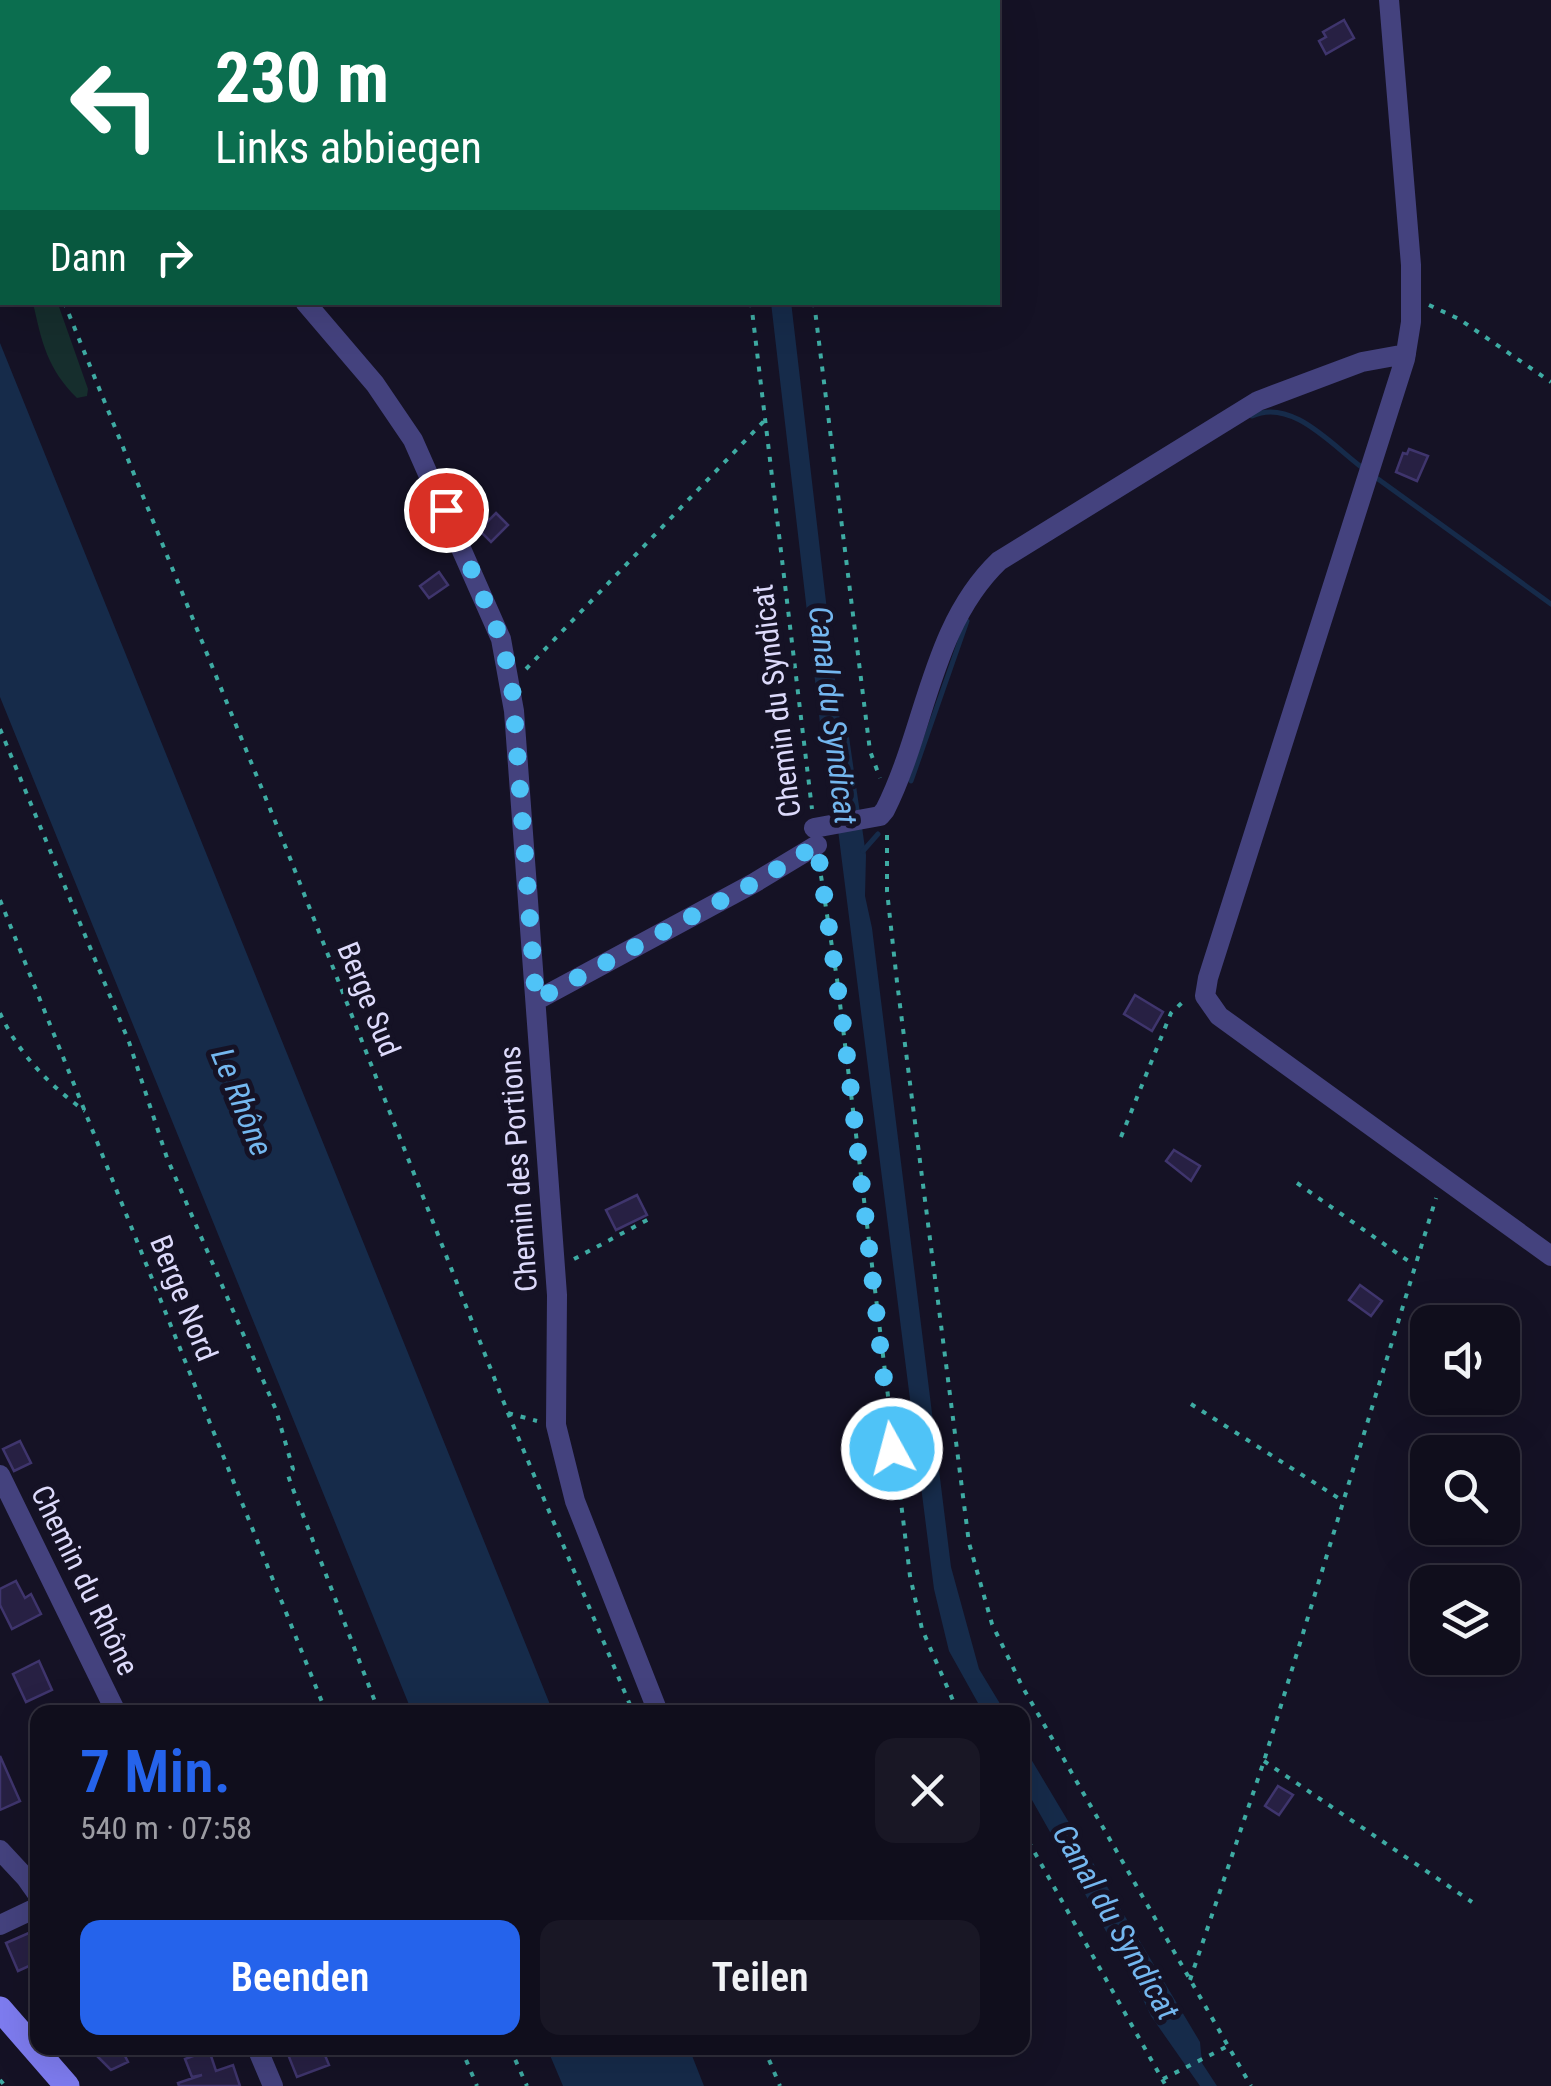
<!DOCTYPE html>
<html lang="de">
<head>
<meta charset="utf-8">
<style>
  body { margin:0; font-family:"Roboto Condensed",sans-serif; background:#191725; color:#f1f3f6; height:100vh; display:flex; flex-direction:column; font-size:38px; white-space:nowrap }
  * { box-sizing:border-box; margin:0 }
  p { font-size:32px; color:#9c9ca3 }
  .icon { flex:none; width:55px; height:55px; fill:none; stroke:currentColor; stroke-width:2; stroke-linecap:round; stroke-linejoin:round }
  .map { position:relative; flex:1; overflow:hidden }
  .sheet { position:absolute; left:30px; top:1705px; width:1000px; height:350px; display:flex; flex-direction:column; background:#100e1c; border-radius:20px; box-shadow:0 10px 40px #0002,0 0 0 2px #302e3b }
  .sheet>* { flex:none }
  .banner { position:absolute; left:0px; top:0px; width:1000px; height:305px; box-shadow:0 10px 40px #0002,0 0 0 2px #302e3b; background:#0b6e4f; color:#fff; overflow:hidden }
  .controls { position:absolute; left:1410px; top:1305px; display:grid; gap:20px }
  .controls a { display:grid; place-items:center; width:110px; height:110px; border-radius:20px; background:#100e1c; box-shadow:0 10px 40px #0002,0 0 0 2px #302e3b; font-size:50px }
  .pin { position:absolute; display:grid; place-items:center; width:85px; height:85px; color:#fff; margin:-42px; border:5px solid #fff; border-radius:50%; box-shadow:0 2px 10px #0007 }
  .me { position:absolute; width:110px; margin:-55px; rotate:353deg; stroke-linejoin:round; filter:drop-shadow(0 0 8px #0008) }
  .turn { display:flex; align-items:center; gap:35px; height:210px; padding:0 50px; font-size:45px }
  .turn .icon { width:130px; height:130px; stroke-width:2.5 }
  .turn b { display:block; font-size:70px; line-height:85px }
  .then { display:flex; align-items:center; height:95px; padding:0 50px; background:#0003; gap:20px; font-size:38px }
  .round { display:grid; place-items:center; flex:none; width:105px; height:105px; border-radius:20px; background:#191725 }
  .summary { display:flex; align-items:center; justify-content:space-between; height:170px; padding:0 50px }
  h1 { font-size:60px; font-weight:600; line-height:75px; color:#2563eb }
  .cta { display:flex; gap:20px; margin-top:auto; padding:20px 50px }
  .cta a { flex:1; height:115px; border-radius:20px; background:#2563eb; color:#fff; font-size:40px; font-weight:600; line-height:115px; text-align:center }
  .cta a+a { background:#191725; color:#f1f3f6 }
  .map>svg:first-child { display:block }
  .green { fill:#162e2d }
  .water { fill:#162b4a }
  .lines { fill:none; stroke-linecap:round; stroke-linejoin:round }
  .stream { stroke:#162b4a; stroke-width:5 }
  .canal { stroke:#162b4a; stroke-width:20 }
  .building { fill:#272043; stroke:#3f356d; stroke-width:2.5 }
  .path { stroke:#3eaba3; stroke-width:4; stroke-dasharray:5 8; stroke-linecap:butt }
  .street { stroke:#44427e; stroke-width:20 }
  .secondary { stroke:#7e7cf0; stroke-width:25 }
  .route { stroke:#4fc3f7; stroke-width:18; stroke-dasharray:0 32.4 }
  .labels { text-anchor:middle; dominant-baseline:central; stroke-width:10; stroke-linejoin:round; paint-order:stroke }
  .street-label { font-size:30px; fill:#dddafb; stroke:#151225 }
  .water-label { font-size:32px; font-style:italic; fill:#74b7ef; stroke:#151225 }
</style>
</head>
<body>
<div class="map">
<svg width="1551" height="2086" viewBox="0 0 1551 2086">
  <rect width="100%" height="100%" fill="#151225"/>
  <path class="green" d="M 33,303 L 58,304 L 88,389 L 87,396 L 77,398 C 47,368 42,343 33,303 Z"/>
  <path class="water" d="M 0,343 L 553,1712 L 412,1712 L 0,697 Z
    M 848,730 L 866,855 L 865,896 L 872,928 L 951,1567 L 979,1669 L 1005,1712 L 983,1712 L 949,1651 L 934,1589 L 826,735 Z
    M 1022,1744 L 1200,2042 L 1202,2063 L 1217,2086 L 1200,2086 L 1151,2016 L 1134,1981 L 1023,1784 Z
    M 547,2048 L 689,2048 L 704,2086 L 563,2086 Z"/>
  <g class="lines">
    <path class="stream" d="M 578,0 L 586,2
      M 1252,416 C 1291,398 1331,444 1360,466
      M 1378,479 L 1551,604
      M 911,781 L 967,621
      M 863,851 L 878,834"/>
    <path class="canal" d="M 746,0 L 746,2
      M 781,302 L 834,757"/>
  </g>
  <path class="building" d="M 1344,20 L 1354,38 L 1326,54 L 1319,41 L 1326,37 L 1323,32 Z
    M 1409,449 L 1428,456 L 1417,481 L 1396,472 L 1403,453 L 1407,454 Z
    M 496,513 L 508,525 L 491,542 L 479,530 Z
    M 439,572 L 448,585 L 429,598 L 420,586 Z
    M 1135,995 L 1163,1012 L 1152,1031 L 1124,1014 Z
    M 1174,1150 L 1200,1166 L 1191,1181 L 1166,1161 Z
    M 637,1195 L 647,1215 L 616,1230 L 606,1210 Z
    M 1360,1285 L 1382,1301 L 1371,1316 L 1349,1300 Z
    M 20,1441 L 31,1463 L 14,1471 L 3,1449 Z
    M 16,1581 L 25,1598 L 31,1594 L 41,1614 L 12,1629 L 0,1605 L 0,1589 Z
    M 39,1661 L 52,1690 L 26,1702 L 13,1674 Z
    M 0,1756 L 20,1801 L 0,1810 Z
    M 1278,1786 L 1293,1795 L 1279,1815 L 1265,1806 Z
    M 38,1929 L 38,1962 L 18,1971 L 6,1943 Z
    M 89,2048 L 121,2048 L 128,2062 L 111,2070 Z
    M 297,2048 L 322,2048 L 329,2065 L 297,2077 L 287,2052 Z
    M 209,2050 L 216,2071 L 233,2065 L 240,2086 L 179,2086 L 178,2083 L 202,2075 L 192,2077 L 185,2059 Z"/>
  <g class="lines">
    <path class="path" d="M 712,0 L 713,2
      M 777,0 L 777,2
      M 0,154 L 2,160
      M 64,302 L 288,853 L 508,1413 L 633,1712
      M 751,302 L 812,809
      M 814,302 L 870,751 L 880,778
      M 1429,305 L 1459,319 L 1551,382
      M 526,669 L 765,420
      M 0,729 L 129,1042 L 167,1158 L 276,1410 L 293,1469 L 288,1475 L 291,1484 L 379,1712
      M 887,835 L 887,891 L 897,982 L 969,1543 L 992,1624 L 1022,1686 L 1251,2086
      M 819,863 L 837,979 L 910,1576 L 922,1629 L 958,1712
      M 0,900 L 326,1712
      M 0,1013 C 17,1052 51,1087 85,1111
      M 1121,1137 L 1171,1013 L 1186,999
      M 1297,1183 L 1414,1265
      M 574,1259 L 649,1219
      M 1191,1404 L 1343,1501
      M 508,1413 L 537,1421
      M 1264,1761 L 1472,1902
      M 1022,1830 L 1166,2086
      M 1190,1980 L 1264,1761 L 1436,1198
      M 461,2048 L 477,2086
      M 510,2048 L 527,2086
      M 764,2048 L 780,2086
      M 1163,2079 L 1228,2046
      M 0,2080 L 5,2086"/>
    <path class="street" d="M 47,0 L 48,2
      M 1389,0 L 1411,265 L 1411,322 L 1405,359 L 1208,978 L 1205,996 L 1219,1016 L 1551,1256
      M 305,302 L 375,384 L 413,440 L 501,639 L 514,711 L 557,1295 L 556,1425 L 575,1501 L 658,1712
      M 814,828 L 880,816 L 885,810 C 926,729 931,626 999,561 L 1258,401 L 1362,362 L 1406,354
      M 537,1000 L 754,883 L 817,845
      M 0,1475 L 116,1712
      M 0,1850 L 26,1878 L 38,1895
      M 0,1925 L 38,1907
      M 257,2048 L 273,2086"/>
    <path class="secondary" d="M 0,2009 L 67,2086"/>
  </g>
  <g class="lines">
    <path class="route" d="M 446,510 L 501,639 L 512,685 L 536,1000 L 754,883 L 817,845 L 845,1039 L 892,1449"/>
  </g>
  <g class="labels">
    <g class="street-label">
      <text transform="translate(776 701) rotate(-97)">Chemin du Syndicat</text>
      <text transform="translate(369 999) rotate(68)">Berge Sud</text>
      <text transform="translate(518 1169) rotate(-94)">Chemin des Portions</text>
      <text transform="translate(184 1298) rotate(68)">Berge Nord</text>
      <text transform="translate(85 1580) rotate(64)">Chemin du Rhône</text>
    </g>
    <g class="water-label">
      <text transform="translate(833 715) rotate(83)">Canal du Syndicat</text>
      <text transform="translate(242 1102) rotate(68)">Le Rhône</text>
      <text transform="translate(1116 1922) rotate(60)">Canal du Syndicat</text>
    </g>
  </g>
</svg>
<div class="controls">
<a><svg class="icon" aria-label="sound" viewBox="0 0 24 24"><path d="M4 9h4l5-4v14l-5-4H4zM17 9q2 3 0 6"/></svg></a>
<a><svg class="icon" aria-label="search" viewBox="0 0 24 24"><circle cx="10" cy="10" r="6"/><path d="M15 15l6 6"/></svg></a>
<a><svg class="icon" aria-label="layers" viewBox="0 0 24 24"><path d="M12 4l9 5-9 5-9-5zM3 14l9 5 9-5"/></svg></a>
</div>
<div class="pin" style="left:446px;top:510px;background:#d93025"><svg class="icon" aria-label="arrive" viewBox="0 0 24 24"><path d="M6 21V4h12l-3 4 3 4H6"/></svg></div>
<svg class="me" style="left:892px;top:1449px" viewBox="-20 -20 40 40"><circle r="17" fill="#4fc3f7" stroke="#fff" stroke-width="3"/><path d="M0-11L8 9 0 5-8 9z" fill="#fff"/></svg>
<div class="banner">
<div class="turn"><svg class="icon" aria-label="left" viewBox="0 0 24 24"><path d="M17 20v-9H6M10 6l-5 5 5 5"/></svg><div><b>230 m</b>Links abbiegen</div></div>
<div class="then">Dann<svg class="icon" aria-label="right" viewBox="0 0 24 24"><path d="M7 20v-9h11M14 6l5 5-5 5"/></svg></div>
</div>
<section class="sheet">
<div class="summary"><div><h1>7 Min.</h1><p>540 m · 07:58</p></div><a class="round"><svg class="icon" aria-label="close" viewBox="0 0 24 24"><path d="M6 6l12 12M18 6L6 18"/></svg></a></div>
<div class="cta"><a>Beenden</a><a>Teilen</a></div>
</section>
</div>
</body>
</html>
